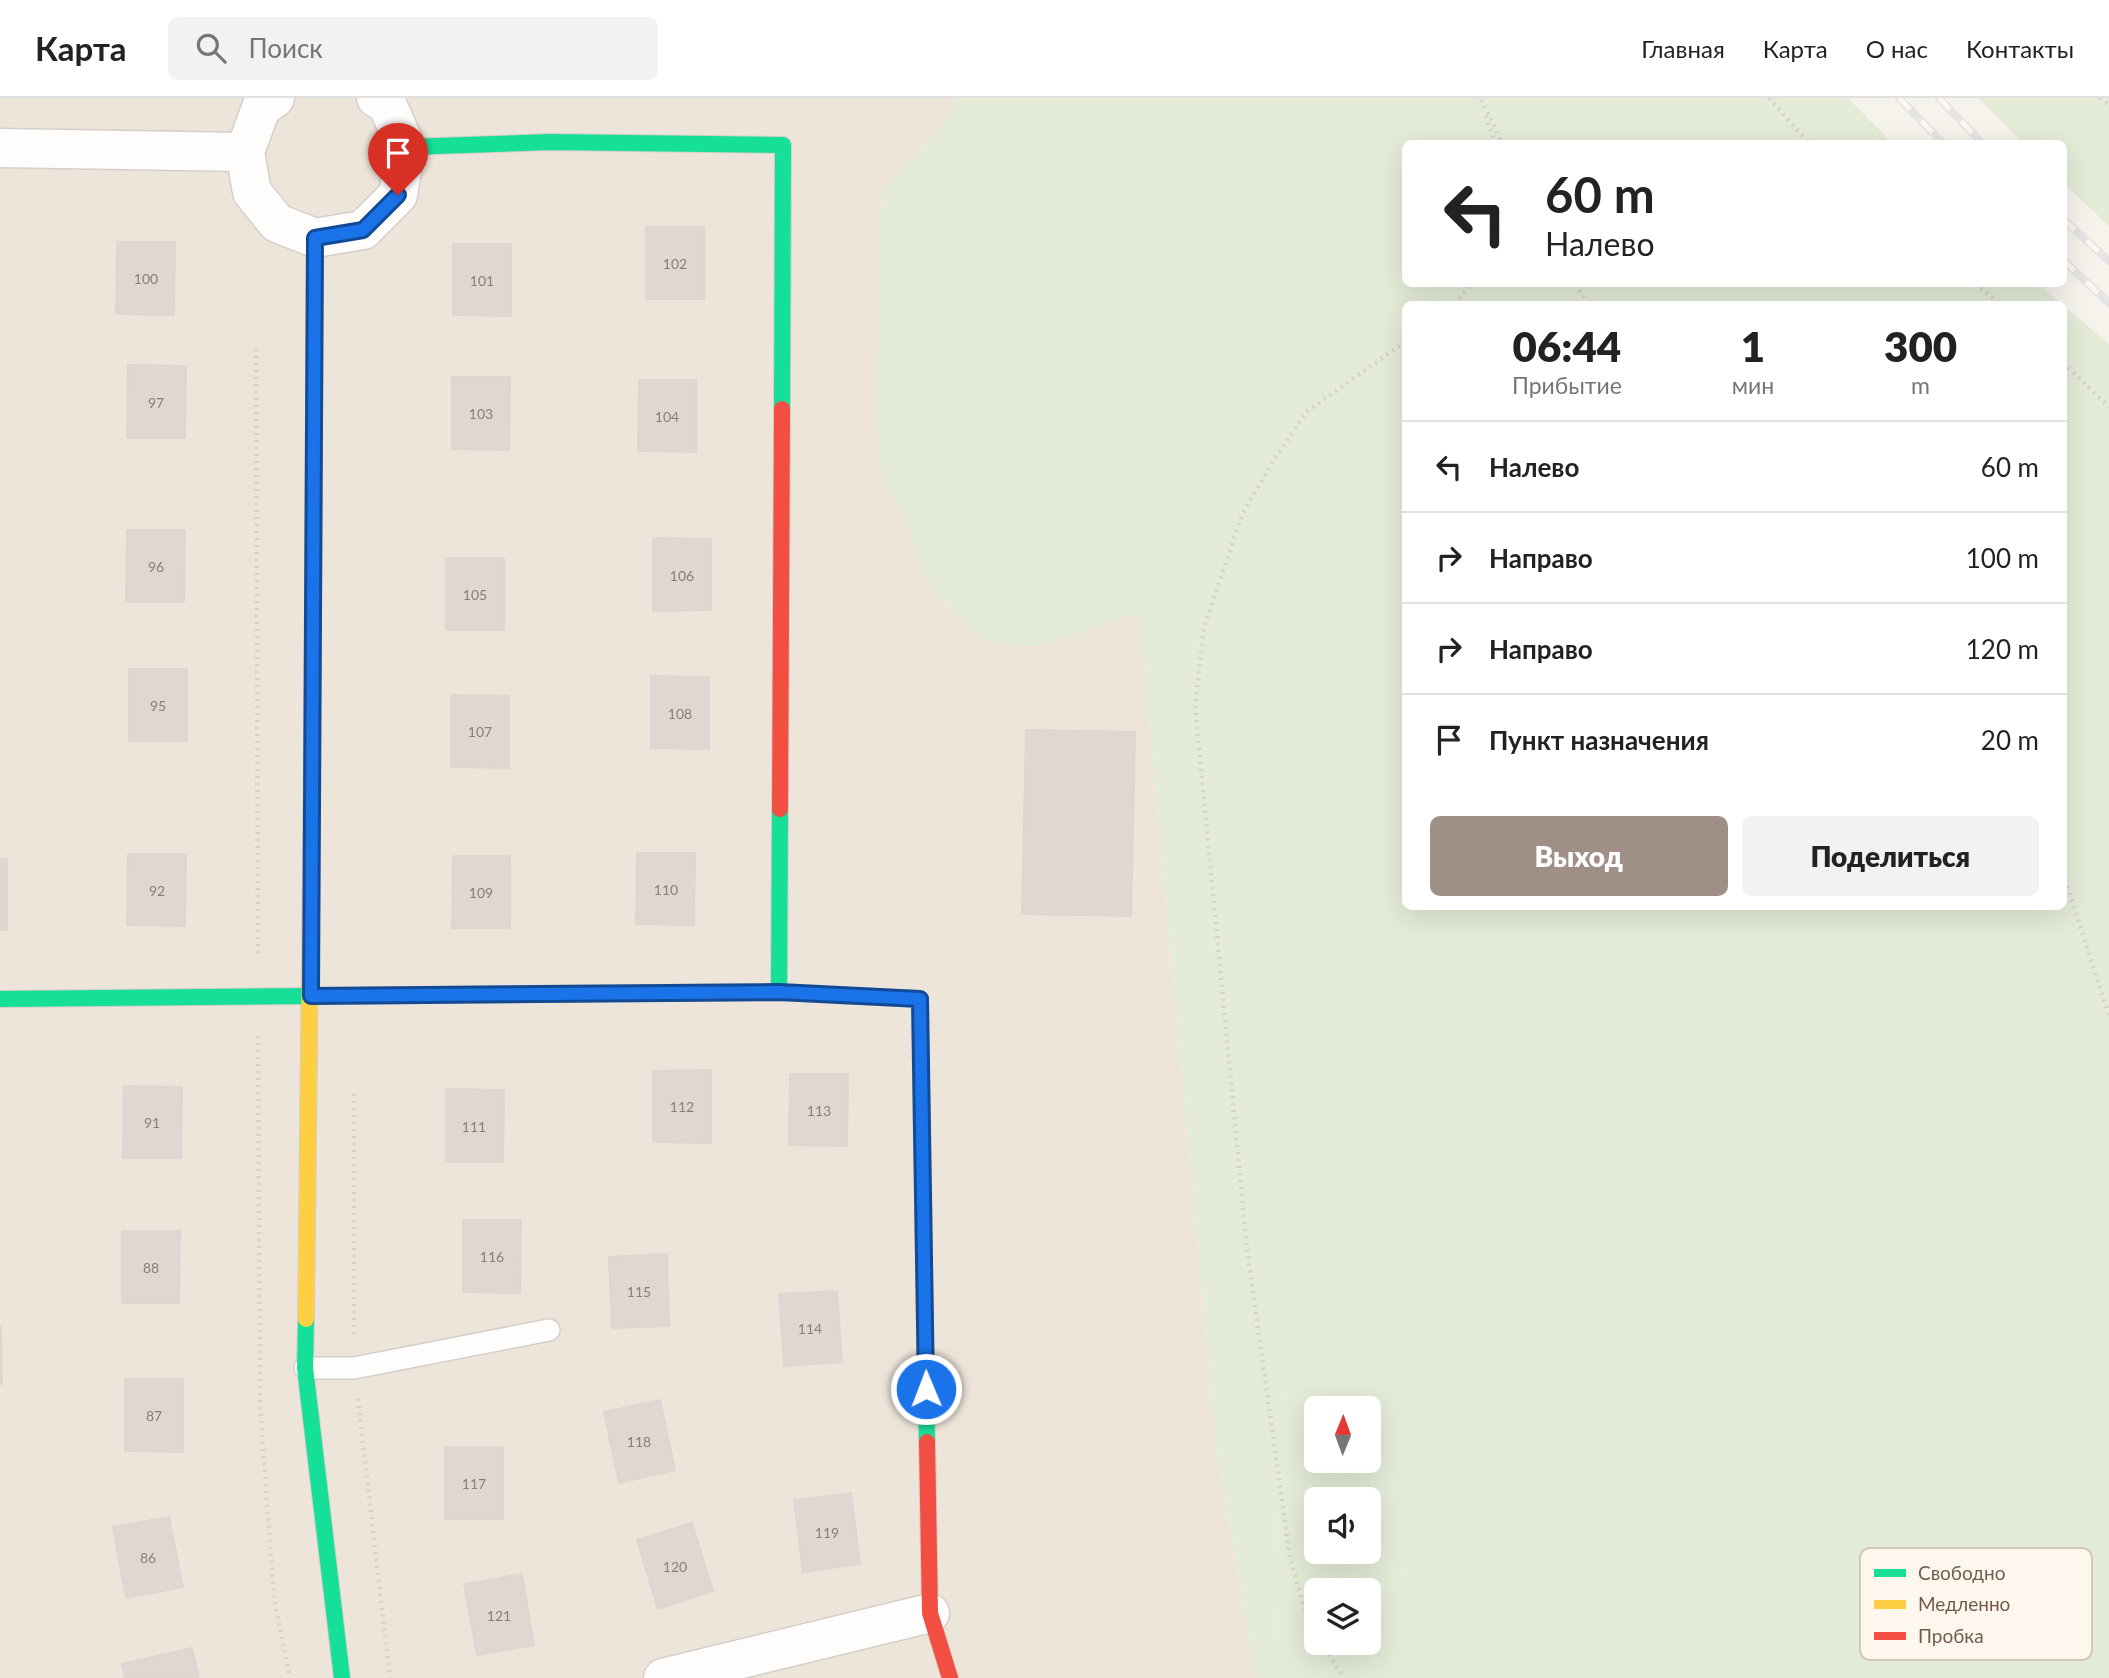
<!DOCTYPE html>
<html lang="ru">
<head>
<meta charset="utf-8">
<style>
  body { margin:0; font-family:Lato,sans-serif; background:#f2f2f2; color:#222; height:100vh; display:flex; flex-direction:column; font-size:26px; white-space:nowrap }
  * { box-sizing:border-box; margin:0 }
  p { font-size:23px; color:#767676 }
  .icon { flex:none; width:38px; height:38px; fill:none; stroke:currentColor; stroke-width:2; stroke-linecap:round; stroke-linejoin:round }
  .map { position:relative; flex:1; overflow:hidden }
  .panel { position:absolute; left:1402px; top:203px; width:665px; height:609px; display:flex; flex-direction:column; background:#fff; border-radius:10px; box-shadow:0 7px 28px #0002 }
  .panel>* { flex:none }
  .banner { position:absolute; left:1402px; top:42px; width:665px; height:147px; border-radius:10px; box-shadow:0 7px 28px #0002; background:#fff; color:#222; overflow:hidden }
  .needle { width:46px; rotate:1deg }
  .tools { position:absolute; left:1304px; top:1298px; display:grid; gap:14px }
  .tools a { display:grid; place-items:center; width:77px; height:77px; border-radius:10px; background:#fff; box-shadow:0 7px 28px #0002; font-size:35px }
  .pin { position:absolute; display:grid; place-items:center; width:60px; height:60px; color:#fff; margin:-72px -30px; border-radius:50% 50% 50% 0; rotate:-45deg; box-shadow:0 0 7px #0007 }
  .pin .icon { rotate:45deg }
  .me { position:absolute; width:77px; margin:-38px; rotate:359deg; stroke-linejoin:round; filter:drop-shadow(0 0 5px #0008) }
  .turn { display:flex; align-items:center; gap:24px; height:147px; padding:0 28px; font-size:32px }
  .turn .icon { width:91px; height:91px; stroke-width:2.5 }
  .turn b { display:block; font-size:49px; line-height:60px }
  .eta { display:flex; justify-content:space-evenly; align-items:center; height:119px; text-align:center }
  .eta b { font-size:42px; font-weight:800; line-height:49px }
  .action { display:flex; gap:14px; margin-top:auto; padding:14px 28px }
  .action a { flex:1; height:80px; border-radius:10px; background:#a08f86; color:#fff; font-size:28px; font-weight:800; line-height:80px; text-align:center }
  .action a+a { background:#f2f2f2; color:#222 }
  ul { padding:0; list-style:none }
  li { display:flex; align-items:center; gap:21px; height:91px; padding:0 28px; border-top:2px solid #e0e0e0 }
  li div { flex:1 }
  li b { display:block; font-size:26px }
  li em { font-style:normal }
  header { display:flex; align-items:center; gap:42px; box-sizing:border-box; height:98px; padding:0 35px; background:#fff; border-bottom:2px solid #e0e0e0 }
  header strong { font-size:33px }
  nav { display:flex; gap:38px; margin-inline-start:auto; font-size:24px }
  .search { width:490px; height:63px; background:#f2f2f2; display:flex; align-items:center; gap:18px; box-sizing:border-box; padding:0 24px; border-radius:10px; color:#767676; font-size:26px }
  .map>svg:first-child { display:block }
  .residential { fill:#eee5da }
  .green { fill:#e4ecd8; fill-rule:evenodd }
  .building { fill:#dfd8d2; stroke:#ded6cf; stroke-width:2 }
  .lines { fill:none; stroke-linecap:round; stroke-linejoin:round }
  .lane-casing { stroke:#d5cfca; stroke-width:24 }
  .street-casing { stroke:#d5cfca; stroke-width:41 }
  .fast-casing { stroke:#d4cec7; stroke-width:18 }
  .slow-casing { stroke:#d4cec7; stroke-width:18 }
  .jam-casing { stroke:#d4cec7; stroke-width:18 }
  .path { stroke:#d7d0cc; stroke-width:4.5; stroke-dasharray:2 5; stroke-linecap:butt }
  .lane { stroke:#fefdfc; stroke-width:21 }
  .street { stroke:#fefdfc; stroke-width:38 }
  .fast { stroke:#16e098; stroke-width:16 }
  .slow { stroke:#ffcf43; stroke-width:16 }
  .jam { stroke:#f24e42; stroke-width:16 }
  .rail-casing { stroke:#e5e3e4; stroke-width:8 }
  .rail { stroke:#fdf7ee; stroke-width:5; stroke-dasharray:16; stroke-linecap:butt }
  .route-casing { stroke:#114b97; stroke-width:18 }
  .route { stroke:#1a73e8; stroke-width:12 }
  .labels { text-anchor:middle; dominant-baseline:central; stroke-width:7; stroke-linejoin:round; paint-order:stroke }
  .number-label { font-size:14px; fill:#907c72 }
  .key { fill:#fdf7ee; stroke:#d3c8be; stroke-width:2 }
  .key-label { font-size:19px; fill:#725a4f }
</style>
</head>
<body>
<header>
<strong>Карта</strong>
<div class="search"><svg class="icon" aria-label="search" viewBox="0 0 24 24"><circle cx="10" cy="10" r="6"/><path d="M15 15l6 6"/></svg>Поиск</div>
<nav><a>Главная</a><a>Карта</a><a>О нас</a><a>Контакты</a></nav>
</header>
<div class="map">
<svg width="2109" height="1580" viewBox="0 0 2109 1580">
  <rect width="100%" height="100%" fill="#f6f2ec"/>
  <path class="residential" d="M 0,0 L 1207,0 L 1139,514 L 1217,1356 L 1256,1580 L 0,1580 Z"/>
  <path class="green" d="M 954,0 L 1848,0 L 1892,45 L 1405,46 L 1405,186 L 2038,186 L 2062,206 L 1405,206 L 1405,808 L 2063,808 L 2063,207 L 2109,246 L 2109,1580 L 1256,1580 L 1217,1356 L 1139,515 L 1041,548 L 990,545 L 949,511 L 920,469 L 906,420 L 882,378 L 877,330 L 878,139 L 883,93 L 949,19 ZM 1316,1311 L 1368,1311 L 1368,1363 L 1316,1363 ZM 1316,1402 L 1368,1402 L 1368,1454 L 1316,1454 ZM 1316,1493 L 1368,1493 L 1368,1545 L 1316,1545 Z
    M 1978,0 L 2109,0 L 2109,128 L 2063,85 L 2063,46 L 2023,45 Z"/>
  <path class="building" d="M 646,129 L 704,129 L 704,201 L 646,201 Z
    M 117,144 L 175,144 L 174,217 L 116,216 Z
    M 453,146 L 511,146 L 511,218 L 453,217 Z
    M 128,267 L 186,268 L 185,340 L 127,340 Z
    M 452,279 L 510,279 L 509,352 L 452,351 Z
    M 639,282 L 696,282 L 696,354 L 638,353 Z
    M 127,432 L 185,432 L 184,504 L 126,504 Z
    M 653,440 L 711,441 L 711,512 L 653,513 Z
    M 446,460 L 504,460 L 504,532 L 446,532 Z
    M 129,571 L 187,571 L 187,643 L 129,643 Z
    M 651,578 L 709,579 L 709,651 L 651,650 Z
    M 451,597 L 509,598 L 509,670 L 451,669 Z
    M 1026,632 L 1135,634 L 1131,818 L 1022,816 Z
    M 637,755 L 695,755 L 694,827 L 636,826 Z
    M 128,756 L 186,756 L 185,828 L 127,827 Z
    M 453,758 L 510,758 L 510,830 L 452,830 Z
    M 0,761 L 7,761 L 7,832 L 0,832 Z
    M 711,972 L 711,1045 L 653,1044 L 653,973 Z
    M 790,976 L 848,976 L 847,1048 L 789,1047 Z
    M 124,988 L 182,989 L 181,1060 L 123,1060 Z
    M 446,991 L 504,992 L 503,1064 L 446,1064 Z
    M 463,1122 L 521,1122 L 520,1195 L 463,1194 Z
    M 122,1133 L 180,1133 L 179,1205 L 122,1205 Z
    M 667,1156 L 669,1228 L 612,1230 L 609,1159 Z
    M 837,1193 L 842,1264 L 784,1268 L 779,1196 Z
    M 0,1229 L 1,1229 L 2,1286 L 0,1286 Z
    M 125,1281 L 183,1281 L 183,1354 L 125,1353 Z
    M 660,1302 L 675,1372 L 619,1385 L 604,1314 Z
    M 445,1349 L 503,1349 L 503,1421 L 445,1421 Z
    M 851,1395 L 860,1466 L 803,1474 L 794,1402 Z
    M 169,1419 L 183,1489 L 126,1500 L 113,1429 Z
    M 692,1425 L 713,1493 L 658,1511 L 637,1442 Z
    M 522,1476 L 534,1547 L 477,1557 L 464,1486 Z
    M 192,1550 L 199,1580 L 125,1580 L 122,1566 Z"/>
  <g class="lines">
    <g class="lane-casing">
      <path id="lane" d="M 305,1270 L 354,1270 L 549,1232"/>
    </g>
    <g class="street-casing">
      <path id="street" d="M 275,0 L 261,10 L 245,54 L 252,94 L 277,125 L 315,140 L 363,132 L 398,97 L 406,49 L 387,6 L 376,0
        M 0,50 L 245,54
        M 663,1580 L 930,1515"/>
    </g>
    <g class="fast-casing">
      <path id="fast" d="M 406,49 L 551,44 L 783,47 L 782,311
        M 312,673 L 315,140
        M 779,894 L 780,711
        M 0,901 L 526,896
        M 921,990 L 927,1344
        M 306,1221 L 305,1270 L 342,1580"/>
    </g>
    <g class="slow-casing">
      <path id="slow" d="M 526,896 L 779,894 L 920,901 L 921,990
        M 306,1221 L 312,673"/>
    </g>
    <g class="jam-casing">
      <path id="jam" d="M 780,711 L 782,311
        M 927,1344 L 930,1515 L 950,1580"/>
    </g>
    <path class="path" d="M 1769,0 L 1810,46
      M 2100,0 L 2109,7
      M 1481,2 L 1503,46
      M 1486,18 L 1495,46
      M 1576,186 L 1587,206
      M 1975,186 L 2001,206
      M 1455,206 L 1471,186
      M 256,251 L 258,860
      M 2063,265 L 2109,309
      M 2063,775 L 2109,918
      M 258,938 L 260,1306 L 274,1500 L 290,1580
      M 354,996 L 354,1240
      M 358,1301 L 390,1580
      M 1316,1538 L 1310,1529 L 1290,1460 L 1247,1151 L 1195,608 L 1204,529 L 1242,417 L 1272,365 L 1306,314 L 1405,244
      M 1321,1545 L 1344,1580"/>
    <use href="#lane" class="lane"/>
    <use href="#street" class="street"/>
    <use href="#fast" class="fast"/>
    <use href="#slow" class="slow"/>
    <use href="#jam" class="jam"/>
    <g class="rail-casing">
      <path id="rail" d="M 1899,0 L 1944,46
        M 1939,0 L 1983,46
        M 2063,121 L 2109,163
        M 2063,162 L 2109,205"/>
    </g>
    <use href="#rail" class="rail"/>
  </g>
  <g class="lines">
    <g class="route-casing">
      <path id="route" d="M 398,97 L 363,132 L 315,140 L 311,898 L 779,894 L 920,901 L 926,1291"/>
    </g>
    <use href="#route" class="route"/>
  </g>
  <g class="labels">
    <g class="number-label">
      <text x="675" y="165">102</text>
      <text x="146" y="180">100</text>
      <text x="482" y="182">101</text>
      <text x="156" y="304">97</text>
      <text x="481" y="315">103</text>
      <text x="667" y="318">104</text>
      <text x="156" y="468">96</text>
      <text x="682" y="477">106</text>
      <text x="475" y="496">105</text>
      <text x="158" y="607">95</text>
      <text x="680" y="615">108</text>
      <text x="480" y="633">107</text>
      <text x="666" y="791">110</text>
      <text x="157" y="792">92</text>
      <text x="481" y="794">109</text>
      <text x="682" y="1008">112</text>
      <text x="819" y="1012">113</text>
      <text x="152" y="1024">91</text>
      <text x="474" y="1028">111</text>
      <text x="492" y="1158">116</text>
      <text x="151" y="1169">88</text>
      <text x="639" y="1193">115</text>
      <text x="810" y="1230">114</text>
      <text x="154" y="1317">87</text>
      <text x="639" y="1343">118</text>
      <text x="474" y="1385">117</text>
      <text x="827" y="1434">119</text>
      <text x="148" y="1459">86</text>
      <text x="675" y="1468">120</text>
      <text x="499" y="1517">121</text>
    </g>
  </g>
  <rect x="1860" y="1450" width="232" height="112" rx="10" class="key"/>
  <rect x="1874" y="1471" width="32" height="8" fill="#16e098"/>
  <rect x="1874" y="1502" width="32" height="9" fill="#ffcf43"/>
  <rect x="1874" y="1534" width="32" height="8" fill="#f24e42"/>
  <g class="key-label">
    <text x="1918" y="1482">Свободно</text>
    <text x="1918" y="1513">Медленно</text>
    <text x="1918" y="1545">Пробка</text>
  </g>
</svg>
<div class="tools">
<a><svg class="needle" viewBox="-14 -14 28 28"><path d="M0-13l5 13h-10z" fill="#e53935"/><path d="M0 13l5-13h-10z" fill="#767676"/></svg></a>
<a><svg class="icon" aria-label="sound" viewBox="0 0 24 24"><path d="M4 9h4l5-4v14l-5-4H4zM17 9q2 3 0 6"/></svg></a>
<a><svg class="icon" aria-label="layers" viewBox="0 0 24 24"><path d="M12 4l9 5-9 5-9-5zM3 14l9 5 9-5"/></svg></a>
</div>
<div class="pin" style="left:398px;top:97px;background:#d93025"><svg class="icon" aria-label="arrive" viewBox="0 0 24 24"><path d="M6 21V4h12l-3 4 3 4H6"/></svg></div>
<svg class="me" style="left:926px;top:1291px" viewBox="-20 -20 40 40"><circle r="17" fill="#1a73e8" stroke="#fff" stroke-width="3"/><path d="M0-11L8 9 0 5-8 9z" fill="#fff"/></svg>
<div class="banner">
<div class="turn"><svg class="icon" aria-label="left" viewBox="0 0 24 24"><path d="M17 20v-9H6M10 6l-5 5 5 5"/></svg><div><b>60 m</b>Налево</div></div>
</div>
<section class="panel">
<div class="eta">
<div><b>06:44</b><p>Прибытие</p></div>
<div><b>1</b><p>мин</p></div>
<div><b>300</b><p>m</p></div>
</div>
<ul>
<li><svg class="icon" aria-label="left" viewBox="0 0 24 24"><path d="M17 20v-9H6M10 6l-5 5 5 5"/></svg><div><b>Налево</b></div><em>60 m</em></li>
<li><svg class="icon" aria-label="right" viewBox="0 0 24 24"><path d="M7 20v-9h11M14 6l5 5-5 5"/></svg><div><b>Направо</b></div><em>100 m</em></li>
<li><svg class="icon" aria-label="right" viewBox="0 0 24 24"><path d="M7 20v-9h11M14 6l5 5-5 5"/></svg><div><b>Направо</b></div><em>120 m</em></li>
<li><svg class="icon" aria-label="arrive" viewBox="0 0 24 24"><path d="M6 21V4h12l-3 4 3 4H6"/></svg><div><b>Пункт назначения</b></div><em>20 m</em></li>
</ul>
<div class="action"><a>Выход</a><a>Поделиться</a></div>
</section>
</div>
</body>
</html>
